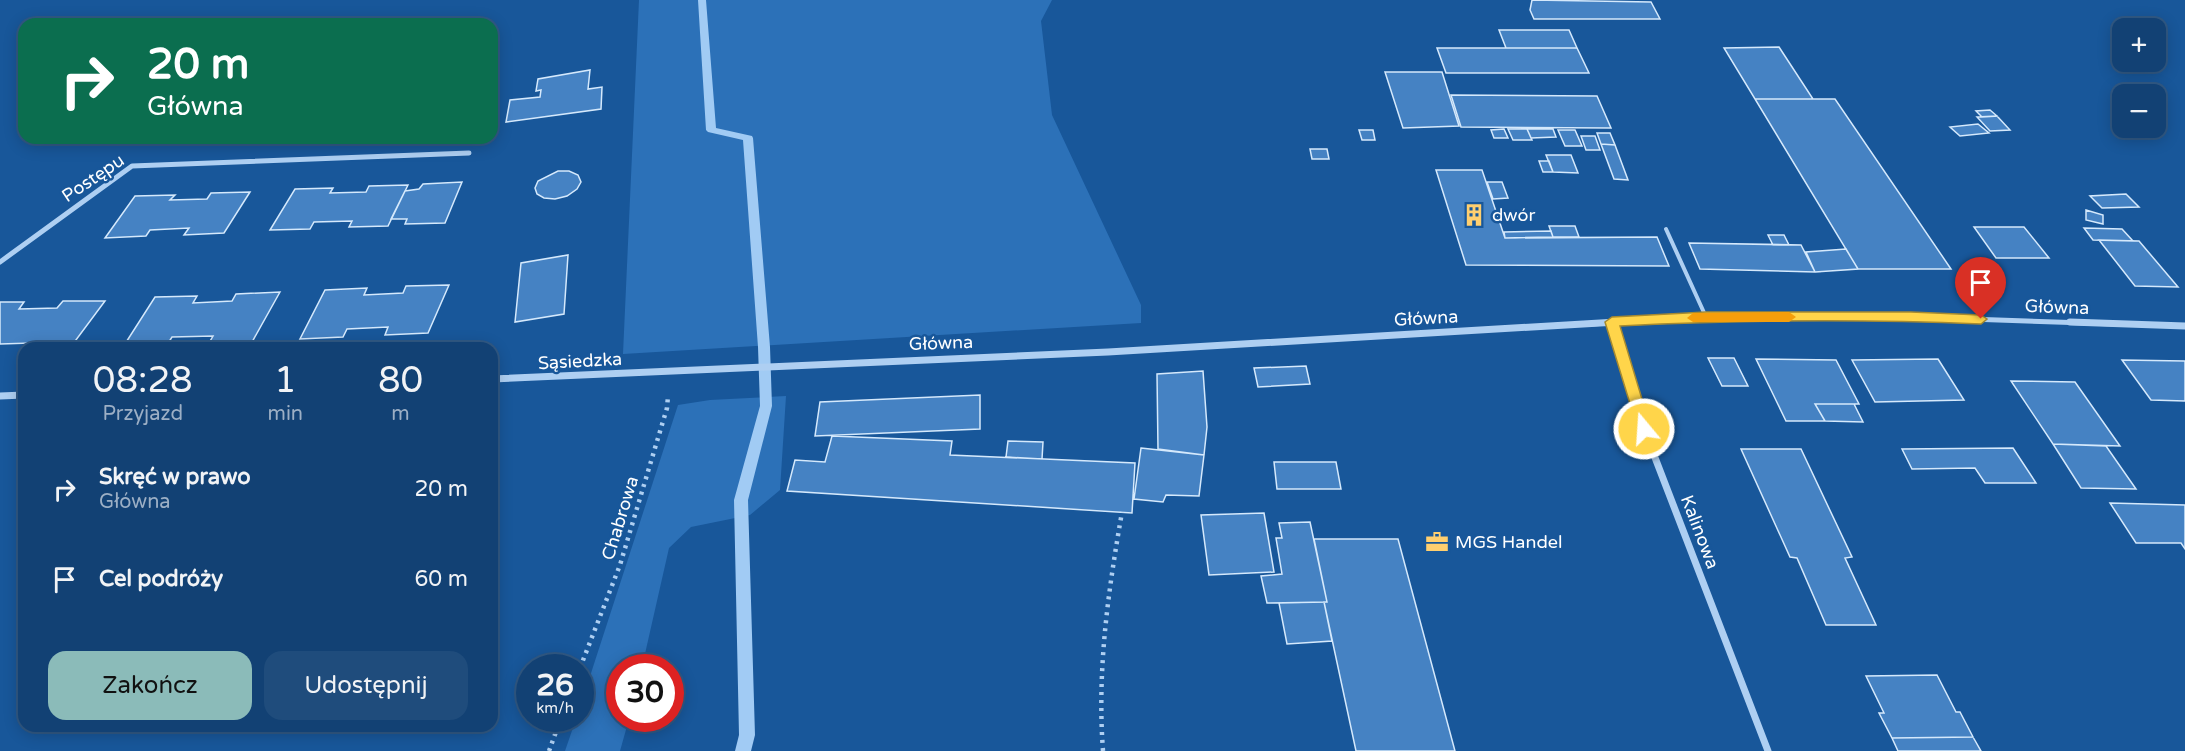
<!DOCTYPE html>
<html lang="pl">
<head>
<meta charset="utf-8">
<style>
  body { margin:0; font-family:"Varela Round",sans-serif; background:#1f4c7c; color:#f1f3f6; height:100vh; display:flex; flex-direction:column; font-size:22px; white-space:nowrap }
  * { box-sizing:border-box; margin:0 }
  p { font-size:20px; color:#9cafc5 }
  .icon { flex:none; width:33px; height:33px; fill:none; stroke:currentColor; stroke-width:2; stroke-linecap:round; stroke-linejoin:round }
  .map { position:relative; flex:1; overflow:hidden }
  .side { position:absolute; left:18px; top:342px; width:480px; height:390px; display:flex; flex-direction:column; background:#124174; border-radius:18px; box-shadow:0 3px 15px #0003,0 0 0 2px #315a86 }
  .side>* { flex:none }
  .hud { position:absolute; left:18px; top:18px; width:480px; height:126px; border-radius:18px; box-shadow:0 3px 15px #0003,0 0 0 2px #315a86; background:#0b6e4f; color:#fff; overflow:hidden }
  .tools { position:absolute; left:2112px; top:18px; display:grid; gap:12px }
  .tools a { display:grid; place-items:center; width:54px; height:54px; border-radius:12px; background:#124174; box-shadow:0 3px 15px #0003,0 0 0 2px #315a86; font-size:30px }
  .speed { position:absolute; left:516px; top:654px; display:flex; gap:12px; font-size:30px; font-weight:700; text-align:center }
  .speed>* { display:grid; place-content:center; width:78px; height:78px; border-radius:50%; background:#124174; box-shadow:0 3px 15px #0003,0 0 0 2px #315a86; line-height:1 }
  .speed small { font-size:15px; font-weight:400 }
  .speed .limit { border:9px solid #d22; background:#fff; color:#111 }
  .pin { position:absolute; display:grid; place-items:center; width:51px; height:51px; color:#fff; margin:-62px -26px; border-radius:50% 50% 50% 0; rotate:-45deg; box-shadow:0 0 6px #0007 }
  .pin .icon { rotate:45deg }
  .me { position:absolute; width:66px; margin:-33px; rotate:342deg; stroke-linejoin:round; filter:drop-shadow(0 0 4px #0008) }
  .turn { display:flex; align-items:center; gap:21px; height:126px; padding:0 30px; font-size:27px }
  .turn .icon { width:78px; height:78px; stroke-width:2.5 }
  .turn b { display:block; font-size:42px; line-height:51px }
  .eta { display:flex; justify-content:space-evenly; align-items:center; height:102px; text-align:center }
  .eta b { font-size:36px; font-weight:600; line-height:42px }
  .button { display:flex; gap:12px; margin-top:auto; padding:12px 30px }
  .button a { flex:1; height:69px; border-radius:18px; background:#8bbbb9; color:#111; font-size:24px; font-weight:600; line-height:69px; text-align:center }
  .button a+a { background:#1f4c7c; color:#f1f3f6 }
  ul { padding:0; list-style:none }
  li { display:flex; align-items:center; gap:18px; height:90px; padding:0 30px }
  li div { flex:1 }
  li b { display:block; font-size:22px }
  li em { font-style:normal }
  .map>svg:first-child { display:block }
  .green { fill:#2c71b8 }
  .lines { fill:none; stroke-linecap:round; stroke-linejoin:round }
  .stream { fill:#a1cbf4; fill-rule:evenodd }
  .building { fill:#4582c3; stroke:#d5e9fc; stroke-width:1.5 }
  .path { stroke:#aecff2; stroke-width:4.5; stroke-dasharray:3 5; stroke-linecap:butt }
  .lane { stroke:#aecff2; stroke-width:4 }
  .street-far1 { stroke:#aecff2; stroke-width:5 }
  .street { stroke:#aecff2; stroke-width:7 }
  .route { fill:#ffd54a; stroke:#a68a30; stroke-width:1.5 }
  .slow { fill:#f59e0b }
  .labels { text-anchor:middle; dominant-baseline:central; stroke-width:5; stroke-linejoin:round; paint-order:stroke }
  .street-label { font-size:18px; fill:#fff; stroke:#18579a }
  .poi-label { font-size:18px; fill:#fff; stroke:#18579a; text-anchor:start }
</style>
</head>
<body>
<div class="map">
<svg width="2185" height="751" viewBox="0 0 2185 751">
  <rect width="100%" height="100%" fill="#18579a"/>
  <path class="green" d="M 639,0 L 1052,0 L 1041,21 L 1052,115 L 1141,305 L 1141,323 L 623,354 Z
    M 786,396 L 780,490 L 750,515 L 691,527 L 669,548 L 642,667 L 620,668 L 620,718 L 629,719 L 620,751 L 565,751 L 576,719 L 580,718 L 581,704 L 678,405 L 710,400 Z"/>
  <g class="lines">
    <path class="stream" d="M 698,0 L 706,0 L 716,128 L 752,136 L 753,138 L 770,347 L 772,406 L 748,500 L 755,735 L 751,751 L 735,751 L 739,735 L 734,500 L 760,406 L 758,347 L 743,140 L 708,132 L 706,130 Z"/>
  </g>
  <path class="building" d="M 1532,0 L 1651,2 L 1660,19 L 1534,19 L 1530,10 Z
    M 1499,30 L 1569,30 L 1577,48 L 1506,48 Z
    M 1779,47 L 1813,99 L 1755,99 L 1724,48 Z
    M 1437,48 L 1577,48 L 1589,73 L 1446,73 Z
    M 590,70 L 588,89 L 602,87 L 601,109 L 506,122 L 510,100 L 540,97 L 541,90 L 536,91 L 538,79 Z
    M 1385,72 L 1442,72 L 1459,126 L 1403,128 Z
    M 1451,95 L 1597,96 L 1611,128 L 1461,127 Z
    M 1755,99 L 1835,99 L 1951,269 L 1858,269 Z
    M 1990,110 L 1997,116 L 1982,117 L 1976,111 Z
    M 1997,116 L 2010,130 L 1990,131 L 1977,117 Z
    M 1978,124 L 1989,133 L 1960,136 L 1950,127 Z
    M 1504,129 L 1508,138 L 1494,138 L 1491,130 Z
    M 1508,129 L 1527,129 L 1532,140 L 1513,140 Z
    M 1527,129 L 1553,129 L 1556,137 L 1531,138 Z
    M 1359,130 L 1373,130 L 1375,140 L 1362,140 Z
    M 1558,130 L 1575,130 L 1582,146 L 1565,146 Z
    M 1597,133 L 1610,133 L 1615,145 L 1601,144 Z
    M 1581,136 L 1595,136 L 1600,150 L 1586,150 Z
    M 1601,144 L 1615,145 L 1628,180 L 1614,179 Z
    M 1310,149 L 1327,149 L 1329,159 L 1312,159 Z
    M 1546,155 L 1571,155 L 1578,173 L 1553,172 Z
    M 1539,161 L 1549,161 L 1553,172 L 1543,172 Z
    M 1436,170 L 1482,170 L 1505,238 L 1657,237 L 1669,266 L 1466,265 Z
    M 558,171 L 569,171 L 578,175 L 581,182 L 577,189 L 567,196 L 555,199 L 544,198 L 537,194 L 535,188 L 538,181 Z
    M 462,182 L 445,223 L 405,224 L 407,219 L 391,219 L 405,191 L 419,189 L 423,184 Z
    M 1487,182 L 1502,182 L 1508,198 L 1493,199 Z
    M 408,185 L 388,226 L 349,227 L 352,221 L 314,222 L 310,229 L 270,230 L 295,189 L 333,188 L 330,193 L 366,192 L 369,186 Z
    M 250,192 L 224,233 L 184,235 L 189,228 L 150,230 L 146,236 L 105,238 L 135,196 L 175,195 L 170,200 L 207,199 L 211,193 Z
    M 2126,194 L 2139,207 L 2102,208 L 2090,196 Z
    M 2086,210 L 2103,215 L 2103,224 L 2086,220 Z
    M 1549,226 L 1575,226 L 1579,237 L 1553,237 Z
    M 1974,227 L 2024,227 L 2049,258 L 1996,258 Z
    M 2084,228 L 2122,229 L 2133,241 L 2093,240 Z
    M 1551,231 L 1553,237 L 1505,238 L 1504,232 Z
    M 1768,235 L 1784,235 L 1789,245 L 1773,245 Z
    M 2099,240 L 2139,241 L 2178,287 L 2135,286 Z
    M 1689,243 L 1801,245 L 1815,272 L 1700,269 Z
    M 1846,249 L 1858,269 L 1815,272 L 1806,252 Z
    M 568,255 L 564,314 L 515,322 L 521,263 Z
    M 449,285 L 428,333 L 385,335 L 388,327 L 347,329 L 343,337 L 300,339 L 325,290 L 367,288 L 364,295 L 403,293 L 406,286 Z
    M 280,292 L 252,342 L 209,343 L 213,336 L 172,337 L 167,345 L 123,347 L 155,297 L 197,296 L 193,303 L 232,301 L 236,294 Z
    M 63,301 L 105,301 L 70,348 L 28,348 L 31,343 L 0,344 L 0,302 L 24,302 L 19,309 L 57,308 Z
    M 1708,358 L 1734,358 L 1748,386 L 1722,386 Z
    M 1756,359 L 1836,360 L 1859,404 L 1815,404 L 1825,421 L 1786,421 Z
    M 1938,359 L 1964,400 L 1875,402 L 1852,360 Z
    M 2122,360 L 2185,361 L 2185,401 L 2151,400 Z
    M 1306,366 L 1310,384 L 1258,387 L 1254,368 Z
    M 1203,371 L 1207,427 L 1204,455 L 1158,449 L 1157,374 Z
    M 2011,381 L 2075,382 L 2120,446 L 2053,444 Z
    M 980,395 L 980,429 L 815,436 L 820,402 Z
    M 1815,404 L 1854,404 L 1863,422 L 1825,421 Z
    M 832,436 L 952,441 L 950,455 L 1135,463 L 1132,513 L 787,491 L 795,460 L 825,462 Z
    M 1008,441 L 1043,442 L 1042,459 L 1006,457 Z
    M 2053,444 L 2106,446 L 2136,489 L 2081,488 Z
    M 1141,448 L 1204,455 L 1199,496 L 1166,495 L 1163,502 L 1134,499 Z
    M 2013,448 L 2036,483 L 1985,483 L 1975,468 L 1912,469 L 1902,449 Z
    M 1741,449 L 1801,449 L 1852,557 L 1845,558 L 1876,625 L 1826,625 L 1797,558 L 1790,557 Z
    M 1274,462 L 1336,462 L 1341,489 L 1277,489 Z
    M 2110,503 L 2185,505 L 2185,549 L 2181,543 L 2136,543 Z
    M 1264,513 L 1274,572 L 1209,575 L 1201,515 Z
    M 1310,522 L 1327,602 L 1267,603 L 1261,576 L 1282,574 L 1276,538 L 1282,538 L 1279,523 Z
    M 1314,539 L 1398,539 L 1455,751 L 1356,751 L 1324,602 L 1327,602 Z
    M 1324,602 L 1332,641 L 1287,644 L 1279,603 Z
    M 1937,675 L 1956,712 L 1960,712 L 1973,737 L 1892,738 L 1879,713 L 1884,713 L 1866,676 Z
    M 1973,737 L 1981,751 L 1898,751 L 1892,738 Z"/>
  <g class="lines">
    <path class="path" d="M 580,668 L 620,565 L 667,408 L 668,396
      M 549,751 L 561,718
      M 1103,751 C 1097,670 1108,592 1122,512"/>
    <path class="lane" d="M 1666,229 L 1706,317"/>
    <path class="street-far1" d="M 0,262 L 132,166 L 469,153
      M 1591,324 L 1706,317 L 1911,317 L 2116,324"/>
    <path class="street" d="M 1612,322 L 1644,429 L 1768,751
      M 2070,322 L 2185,326
      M 492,379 L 1108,352 L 1617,322
      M 0,396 L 24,395"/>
  </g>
  <path class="route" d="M 1706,312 L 1911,312 L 1981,315 L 1987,319 L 1981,324 C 1860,319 1740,320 1620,326 L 1651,429 L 1649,433 L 1639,433 L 1605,322 L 1612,317 Z"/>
  <path class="slow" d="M 1789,312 L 1796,317 L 1789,322 L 1693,322 L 1687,318 L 1693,313 Z"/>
  <defs>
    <g id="building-bare" transform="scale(1.8)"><path d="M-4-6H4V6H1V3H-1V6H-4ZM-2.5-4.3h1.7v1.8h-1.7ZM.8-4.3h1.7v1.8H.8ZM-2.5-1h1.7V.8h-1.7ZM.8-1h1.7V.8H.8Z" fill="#ffcf6f" stroke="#18579a" stroke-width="2.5" paint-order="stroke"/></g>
    <g id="office-bare" transform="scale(1.8)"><path d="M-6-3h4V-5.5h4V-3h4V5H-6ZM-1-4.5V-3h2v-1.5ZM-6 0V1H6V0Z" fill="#ffcf6f" stroke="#18579a" stroke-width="2.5" paint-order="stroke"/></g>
  </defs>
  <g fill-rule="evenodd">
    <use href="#building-bare" x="1474" y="215"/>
    <use href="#office-bare" x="1437" y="542"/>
  </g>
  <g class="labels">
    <g class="street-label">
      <text transform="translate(93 178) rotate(-34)">Postępu</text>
      <text transform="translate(2057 307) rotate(2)">Główna</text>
      <text transform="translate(1426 318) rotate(-3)">Główna</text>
      <text transform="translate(941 343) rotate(-2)">Główna</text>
      <text transform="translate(580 361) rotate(-3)">Sąsiedzka</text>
      <text transform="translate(620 518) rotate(-73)">Chabrowa</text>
      <text transform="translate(1700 532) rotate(69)">Kalinowa</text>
    </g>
    <g class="poi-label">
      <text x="1492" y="215">dwór</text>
      <text x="1455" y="542">MGS Handel</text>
    </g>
  </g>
</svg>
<div class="tools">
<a>+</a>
<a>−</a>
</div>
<div class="speed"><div>26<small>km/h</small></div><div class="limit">30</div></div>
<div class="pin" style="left:1981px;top:319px;background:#d93025"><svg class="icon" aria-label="arrive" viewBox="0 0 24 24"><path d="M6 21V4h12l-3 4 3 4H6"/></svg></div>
<svg class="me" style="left:1644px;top:429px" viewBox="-20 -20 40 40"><circle r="17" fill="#ffd54a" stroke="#fff" stroke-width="3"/><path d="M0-11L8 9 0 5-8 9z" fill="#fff"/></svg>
<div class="hud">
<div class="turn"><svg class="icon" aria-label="right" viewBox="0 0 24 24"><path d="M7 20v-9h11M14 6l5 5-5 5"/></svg><div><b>20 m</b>Główna</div></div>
</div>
<section class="side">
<div class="eta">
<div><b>08:28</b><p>Przyjazd</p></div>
<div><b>1</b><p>min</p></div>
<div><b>80</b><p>m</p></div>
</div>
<ul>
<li><svg class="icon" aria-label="right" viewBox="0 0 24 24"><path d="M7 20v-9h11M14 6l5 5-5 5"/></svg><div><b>Skręć w prawo</b><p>Główna</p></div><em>20 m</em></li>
<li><svg class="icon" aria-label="arrive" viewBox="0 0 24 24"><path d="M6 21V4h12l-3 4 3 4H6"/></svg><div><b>Cel podróży</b></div><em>60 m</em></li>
</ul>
<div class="button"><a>Zakończ</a><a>Udostępnij</a></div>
</section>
</div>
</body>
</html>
